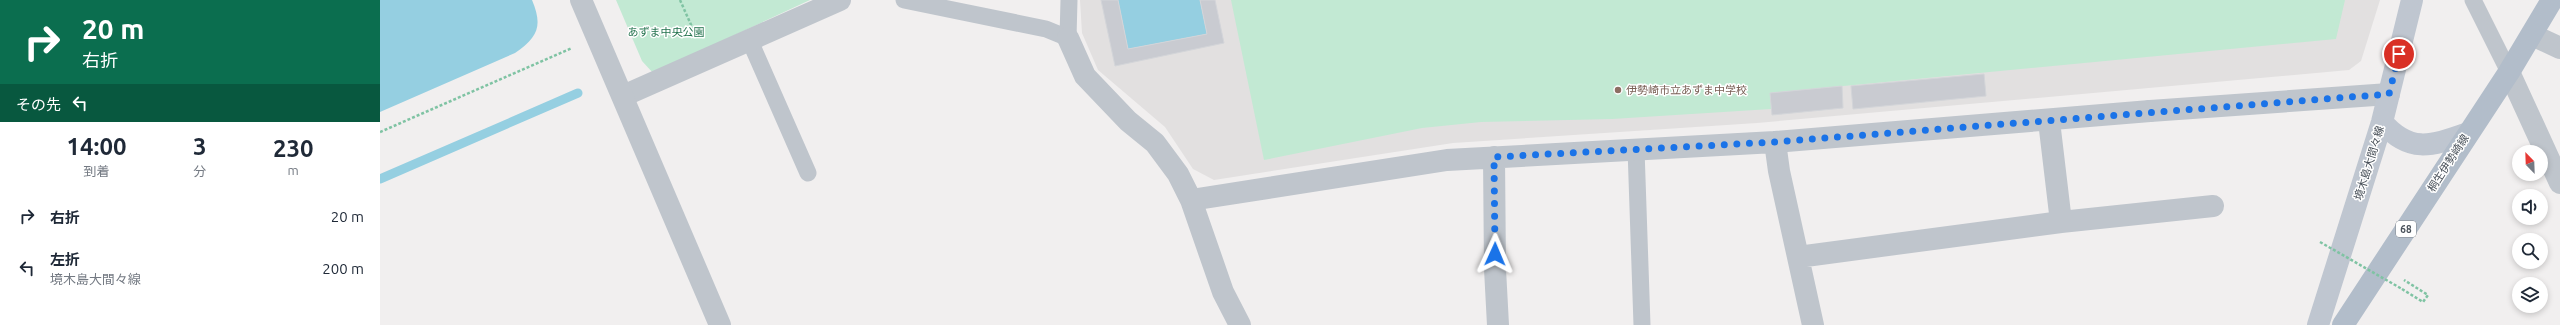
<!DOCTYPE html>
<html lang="ja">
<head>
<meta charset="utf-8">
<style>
  body { margin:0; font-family:Ubuntu,"Noto Sans JP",sans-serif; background:#f2f2f3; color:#1f2937; height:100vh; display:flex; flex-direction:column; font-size:15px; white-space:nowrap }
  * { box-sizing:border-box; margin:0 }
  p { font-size:13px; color:#747a83 }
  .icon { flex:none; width:22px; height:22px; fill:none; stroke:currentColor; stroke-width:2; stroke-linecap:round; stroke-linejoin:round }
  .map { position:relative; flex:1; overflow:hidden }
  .sheet { display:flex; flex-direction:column; background:#fff; width:380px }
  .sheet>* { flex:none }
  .banner { background:#0b6e4f; color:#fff; overflow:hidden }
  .needle { width:26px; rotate:337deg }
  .fabs { position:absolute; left:2132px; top:145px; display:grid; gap:8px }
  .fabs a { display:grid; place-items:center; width:36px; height:36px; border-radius:50%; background:#fff; box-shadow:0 2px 6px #0003; font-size:20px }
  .pin { position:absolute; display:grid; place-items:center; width:34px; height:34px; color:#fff; margin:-17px; border:2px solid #fff; border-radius:50%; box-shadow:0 1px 4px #0007 }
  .me { position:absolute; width:44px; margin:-22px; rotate:1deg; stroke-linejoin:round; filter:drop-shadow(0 0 3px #0008) }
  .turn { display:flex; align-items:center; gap:14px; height:84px; padding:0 16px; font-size:18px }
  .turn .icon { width:52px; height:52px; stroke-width:2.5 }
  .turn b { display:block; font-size:28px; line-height:34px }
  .then { display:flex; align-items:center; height:38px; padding:0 16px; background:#0003; gap:8px; font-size:15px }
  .eta { display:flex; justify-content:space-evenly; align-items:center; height:68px; text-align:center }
  .eta b { font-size:24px; font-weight:700; line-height:28px }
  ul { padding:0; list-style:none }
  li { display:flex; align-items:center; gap:12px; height:52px; padding:0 16px }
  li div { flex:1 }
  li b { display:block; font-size:15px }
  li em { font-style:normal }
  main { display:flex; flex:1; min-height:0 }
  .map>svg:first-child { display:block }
  .education { fill:#e2e0e0 }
  .green { fill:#c2e9d3 }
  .water { fill:#95cfe1 }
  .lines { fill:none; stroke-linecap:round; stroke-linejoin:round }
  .stream { stroke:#95cfe1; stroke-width:9 }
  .building { fill:#c9cbd1; stroke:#d3d5d9 }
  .path { stroke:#7fc3a3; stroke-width:2.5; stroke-dasharray:3 2; stroke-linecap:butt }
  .service { stroke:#bfc5cc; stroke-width:17 }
  .minor { stroke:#bfc5cc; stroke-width:22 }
  .tertiary { stroke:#bfc5cc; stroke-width:22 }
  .secondary { stroke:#bfc6d0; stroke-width:22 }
  .primary { stroke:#b2bdca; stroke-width:22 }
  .path-bridge { stroke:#7fc3a3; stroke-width:2.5; stroke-dasharray:3 2; stroke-linecap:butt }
  .route { stroke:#1a73e8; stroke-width:7; stroke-dasharray:0 12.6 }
  .education-dot { fill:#8d6e63; stroke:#fff; stroke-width:1.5 }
  .labels { text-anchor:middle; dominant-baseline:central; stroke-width:3; stroke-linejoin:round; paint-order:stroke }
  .shield { fill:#fff; stroke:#80858c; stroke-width:1 }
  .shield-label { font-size:10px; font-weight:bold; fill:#49515a }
  .park-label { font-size:11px; fill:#22724d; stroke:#fff }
  .education-label { font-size:11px; fill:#785e54; stroke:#fff; text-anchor:start }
  .street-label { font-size:11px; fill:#49515a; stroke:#fff }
</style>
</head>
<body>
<main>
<section class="sheet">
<div class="banner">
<div class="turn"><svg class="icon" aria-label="right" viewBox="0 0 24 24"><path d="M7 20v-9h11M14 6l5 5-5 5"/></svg><div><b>20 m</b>右折</div></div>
<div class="then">その先<svg class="icon" aria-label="left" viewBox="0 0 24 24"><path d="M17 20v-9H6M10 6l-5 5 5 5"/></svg></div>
</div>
<div class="eta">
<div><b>14:00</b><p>到着</p></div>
<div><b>3</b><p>分</p></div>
<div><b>230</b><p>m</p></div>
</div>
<ul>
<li><svg class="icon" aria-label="right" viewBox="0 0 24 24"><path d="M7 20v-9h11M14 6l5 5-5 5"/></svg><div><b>右折</b></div><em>20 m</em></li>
<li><svg class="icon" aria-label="left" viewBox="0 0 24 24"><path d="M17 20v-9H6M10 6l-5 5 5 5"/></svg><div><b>左折</b><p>境木島大間々線</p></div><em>200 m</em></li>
</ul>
</section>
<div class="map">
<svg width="2180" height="325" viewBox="0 0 2180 325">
  <rect width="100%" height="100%" fill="#f1efef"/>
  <path class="education" d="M 700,0 L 2000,0 L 1981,61 L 1969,70 L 1377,123 L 1073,143 L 834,180 L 813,169 L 785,127 L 718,70 L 702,33 Z"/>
  <path class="green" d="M 236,0 L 430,0 L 273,73 L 262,61 Z
    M 851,0 L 1965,0 L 1956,39 L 1390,93 L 1391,109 L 1232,119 L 1101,122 L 1042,128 L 884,160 Z"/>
  <path class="water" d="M 0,0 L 152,0 C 163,26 158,37 135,53 L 0,112 Z
    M 738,0 L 820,0 L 827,34 L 748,49 Z"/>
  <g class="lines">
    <path class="stream" d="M 0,179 L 198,93"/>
  </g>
  <path class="building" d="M 721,0 L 738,0 L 748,49 L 827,34 L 820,0 L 835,0 L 844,43 L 735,66 Z
    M 1604,74 L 1606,96 L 1473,109 L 1471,86 Z
    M 1462,86 L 1463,108 L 1392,115 L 1390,93 Z"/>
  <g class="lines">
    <path class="path" d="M 300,0 L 312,27
      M 0,132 L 192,48
      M 2022,289 L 2043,302 L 2048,295 L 2024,280"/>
    <path class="service" d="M 524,0 L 666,29 L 688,38 L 689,0
      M 2093,0 L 2129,72
      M 370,41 L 428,173
      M 1256,149 L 1262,325"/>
    <path class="minor" d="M 688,38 L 705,76 L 748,121 L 775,143 L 798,174 L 811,200 L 843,292 L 860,325
      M 2129,72 L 2180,183
      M 243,96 L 460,0
      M 1669,121 L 1681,222 L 1833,206
      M 1395,142 L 1399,171 L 1433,325
      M 1114,157 L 1115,269 L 1118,325
      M 811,200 L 1067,160 L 1395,142 L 1770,111
      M 1418,257 L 1681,222"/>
    <path class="tertiary" d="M 201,0 L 340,325
      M 2152,35 L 2180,48
      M 1770,111 L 2009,94"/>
    <path class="secondary" d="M 2002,122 C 2030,154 2051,146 2088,133
      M 1938,325 L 2002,122 L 2032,0"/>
    <path class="primary" d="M 1963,325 L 2129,72 L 2172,0"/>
    <path class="path-bridge" d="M 1940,242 L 2022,289"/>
  </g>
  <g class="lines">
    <path class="route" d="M 1115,254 L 1114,157 L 1395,142 L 2009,94 L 2019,54"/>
  </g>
  <circle class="education-dot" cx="1238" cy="90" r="4"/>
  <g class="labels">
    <rect class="shield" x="2016" y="221" width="20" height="16" rx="3"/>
    <g class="shield-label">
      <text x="2026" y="229">68</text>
    </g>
    <g class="park-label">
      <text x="286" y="32">あずま中央公園</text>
    </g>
    <g class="education-label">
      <text x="1246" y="90">伊勢崎市立あずま中学校</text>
    </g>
    <g class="street-label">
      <text transform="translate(1989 163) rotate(-73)">境木島大間々線</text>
      <text transform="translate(2068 163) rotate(-57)">桐生伊勢崎線</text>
    </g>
  </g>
</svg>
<div class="fabs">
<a><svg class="needle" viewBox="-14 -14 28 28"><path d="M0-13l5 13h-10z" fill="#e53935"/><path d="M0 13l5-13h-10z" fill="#747a83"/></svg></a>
<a><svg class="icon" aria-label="sound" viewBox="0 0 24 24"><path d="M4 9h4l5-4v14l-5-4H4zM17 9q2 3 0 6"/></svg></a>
<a><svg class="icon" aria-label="search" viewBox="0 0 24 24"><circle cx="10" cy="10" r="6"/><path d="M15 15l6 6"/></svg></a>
<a><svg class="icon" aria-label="layers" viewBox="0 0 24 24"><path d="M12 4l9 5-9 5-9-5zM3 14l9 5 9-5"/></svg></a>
</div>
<div class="pin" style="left:2019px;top:54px;background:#d93025"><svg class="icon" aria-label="arrive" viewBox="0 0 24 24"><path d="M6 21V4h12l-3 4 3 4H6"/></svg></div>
<svg class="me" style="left:1115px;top:254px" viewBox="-20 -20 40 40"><path d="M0-17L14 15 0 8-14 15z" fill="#1a73e8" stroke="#fff" stroke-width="4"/></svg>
</div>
</main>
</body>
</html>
